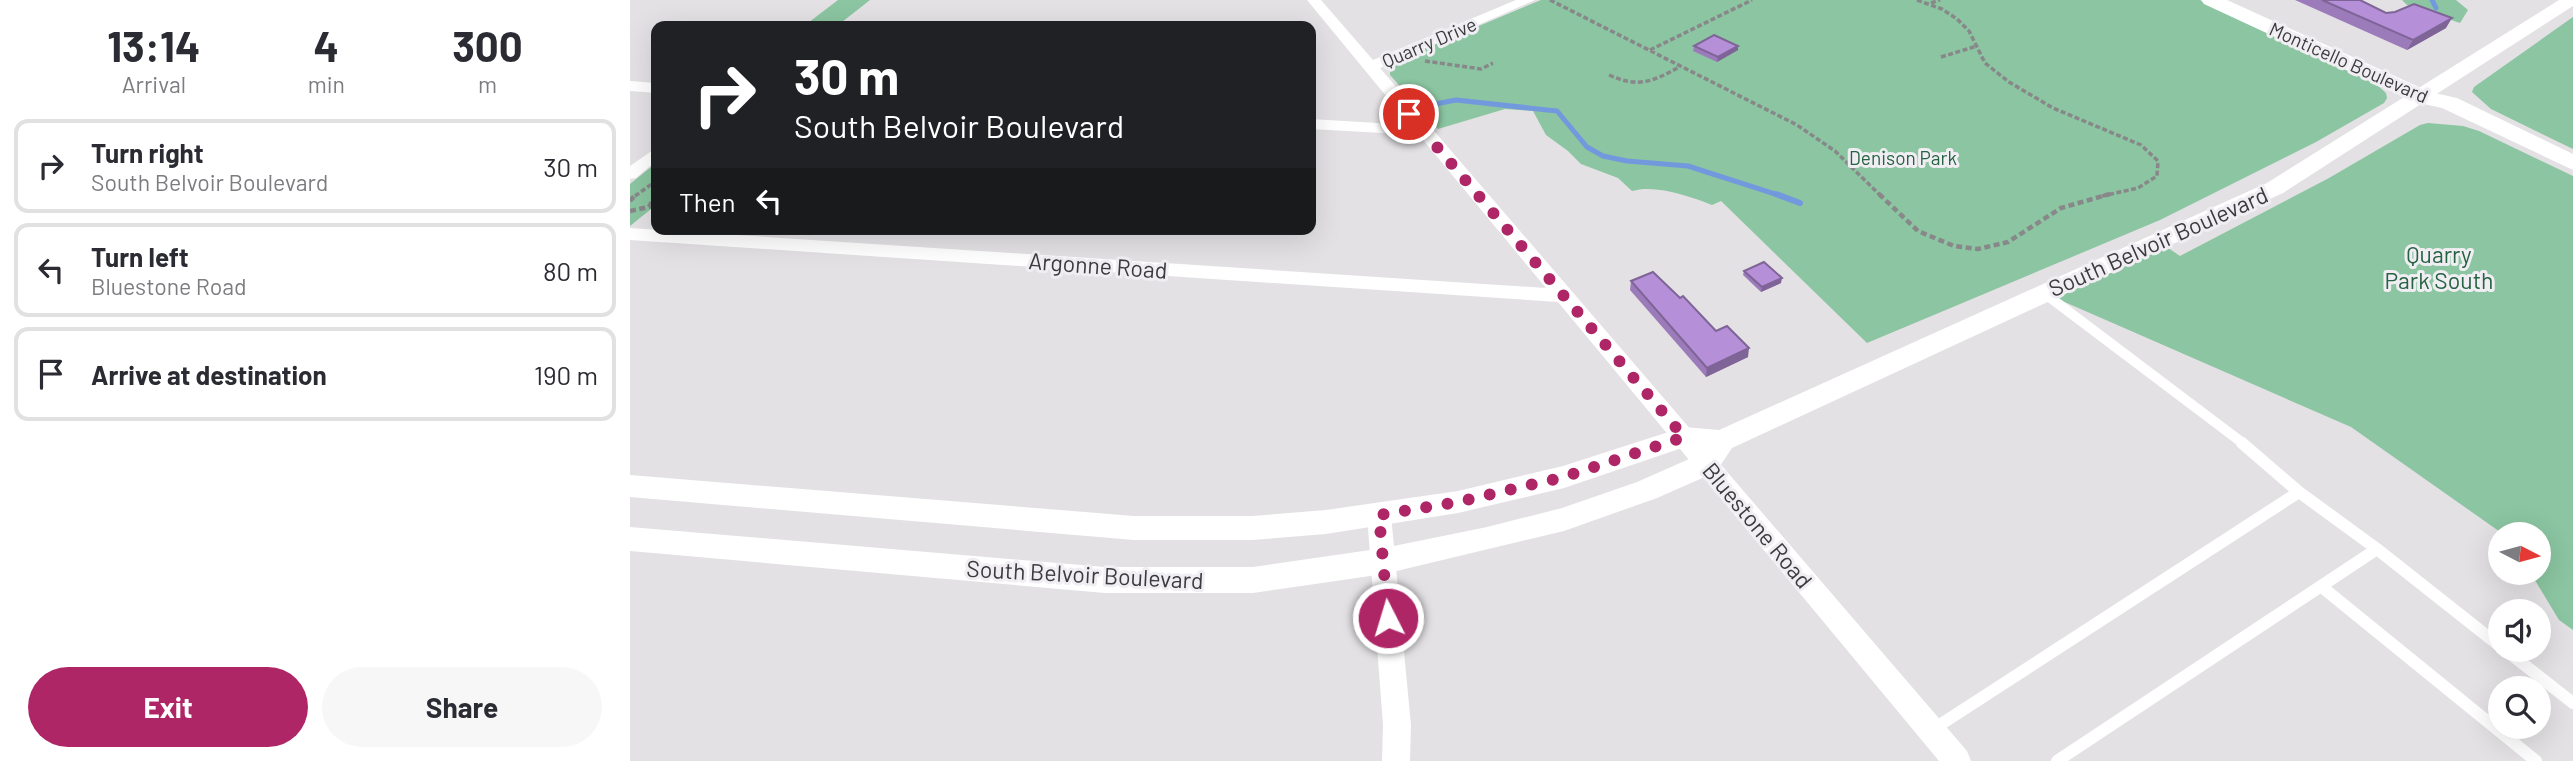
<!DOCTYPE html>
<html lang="en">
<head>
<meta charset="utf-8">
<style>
  body { margin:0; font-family:Barlow,sans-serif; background:#f7f7f7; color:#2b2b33; height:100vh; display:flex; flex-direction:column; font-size:26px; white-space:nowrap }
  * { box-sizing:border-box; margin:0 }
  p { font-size:23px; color:#7c7c81 }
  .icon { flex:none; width:38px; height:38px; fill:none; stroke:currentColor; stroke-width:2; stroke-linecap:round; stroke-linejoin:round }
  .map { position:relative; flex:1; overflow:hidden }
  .drawer { display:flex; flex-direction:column; background:#fff; width:630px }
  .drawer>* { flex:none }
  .guide { position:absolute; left:21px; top:21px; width:665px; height:214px; border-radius:14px; box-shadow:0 7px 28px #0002; background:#202124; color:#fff; overflow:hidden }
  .needle { width:46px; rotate:96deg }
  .tools { position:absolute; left:1858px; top:522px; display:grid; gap:14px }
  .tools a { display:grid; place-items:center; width:63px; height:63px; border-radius:50%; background:#fff; box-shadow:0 7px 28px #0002; font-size:35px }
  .pin { position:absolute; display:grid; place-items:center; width:60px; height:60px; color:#fff; margin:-30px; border:4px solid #fff; border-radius:50%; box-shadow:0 2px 7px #0007 }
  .me { position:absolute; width:77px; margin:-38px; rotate:355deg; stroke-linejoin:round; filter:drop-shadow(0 0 5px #0008) }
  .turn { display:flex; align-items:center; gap:24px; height:147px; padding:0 28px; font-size:32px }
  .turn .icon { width:91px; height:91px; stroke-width:2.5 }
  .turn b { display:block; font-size:49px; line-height:60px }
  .then { display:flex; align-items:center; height:66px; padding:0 28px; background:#0003; gap:14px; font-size:26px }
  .eta { display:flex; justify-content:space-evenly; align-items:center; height:119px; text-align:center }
  .eta b { font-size:42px; font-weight:700; line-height:49px }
  .cta { display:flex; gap:14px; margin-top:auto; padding:14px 28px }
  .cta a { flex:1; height:80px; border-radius:42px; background:#af2667; color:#fff; font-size:28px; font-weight:700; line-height:80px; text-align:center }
  .cta a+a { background:#f7f7f7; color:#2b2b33 }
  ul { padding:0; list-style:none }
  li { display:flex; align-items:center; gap:21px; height:94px; margin:0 14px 10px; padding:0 14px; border:4px solid #e1e1e2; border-radius:14px }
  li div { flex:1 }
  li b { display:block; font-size:26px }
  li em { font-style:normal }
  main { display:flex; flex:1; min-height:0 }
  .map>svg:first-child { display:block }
  .green { fill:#8bc5a1 }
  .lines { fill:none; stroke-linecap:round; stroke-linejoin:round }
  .stream-far1 { stroke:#7299de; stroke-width:5 }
  .stream { stroke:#7299de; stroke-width:6 }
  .path-far1 { stroke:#888789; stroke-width:3.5; stroke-dasharray:5 2.5; stroke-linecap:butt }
  .path { stroke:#888789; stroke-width:4.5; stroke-dasharray:6 3.5; stroke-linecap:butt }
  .service-far1 { stroke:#fff; stroke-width:10 }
  .service { stroke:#fff; stroke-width:12 }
  .minor { fill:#fff; fill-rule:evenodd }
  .tertiary { fill:#fff; fill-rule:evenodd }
  .secondary { fill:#fff; fill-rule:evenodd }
  .wall { fill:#9c7bba }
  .shaded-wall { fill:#7f6497 }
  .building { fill:#b58fd8; stroke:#7f6497; stroke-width:2 }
  .route { stroke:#af2667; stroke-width:12; stroke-dasharray:0 21.6 }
  .labels { text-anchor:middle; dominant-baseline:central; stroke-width:6; stroke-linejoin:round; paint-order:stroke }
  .far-street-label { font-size:19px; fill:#3b3a3c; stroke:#f0eef2 }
  .far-park-label { font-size:19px; fill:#256342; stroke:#f0eef2 }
  .street-label { font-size:23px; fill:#3b3a3c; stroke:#f0eef2 }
  .park-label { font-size:23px; fill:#256342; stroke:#f0eef2 }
</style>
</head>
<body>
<main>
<section class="drawer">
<div class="eta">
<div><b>13:14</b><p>Arrival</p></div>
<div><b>4</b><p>min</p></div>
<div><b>300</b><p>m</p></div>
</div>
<ul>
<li><svg class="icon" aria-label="right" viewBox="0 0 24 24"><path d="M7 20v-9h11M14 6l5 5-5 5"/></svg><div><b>Turn right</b><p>South Belvoir Boulevard</p></div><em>30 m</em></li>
<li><svg class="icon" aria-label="left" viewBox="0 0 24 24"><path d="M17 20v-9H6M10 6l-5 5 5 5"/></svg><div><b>Turn left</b><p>Bluestone Road</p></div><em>80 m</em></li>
<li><svg class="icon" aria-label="arrive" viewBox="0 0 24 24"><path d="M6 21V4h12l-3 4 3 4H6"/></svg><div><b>Arrive at destination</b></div><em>190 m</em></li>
</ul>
<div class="cta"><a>Exit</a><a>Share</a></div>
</section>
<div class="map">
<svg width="1943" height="761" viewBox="0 0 1943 761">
  <rect width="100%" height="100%" fill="#e3e1e4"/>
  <path class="green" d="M 208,0 L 240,0 L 207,26 L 174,26 Z
    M 911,0 L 1570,0 L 1746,84 L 1756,93 L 1757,98 L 1754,103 L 1686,142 L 1530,220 L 1237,343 L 1091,201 L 1082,205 C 1060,196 1025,184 1002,191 L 988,178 L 951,164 L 938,151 L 916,135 L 903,111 L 875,109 L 808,129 L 760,75 L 760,68 L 770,59 Z
    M 1772,0 L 1826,0 L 1838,10 L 1830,23 L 1777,5 Z
    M 1943,17 L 1943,149 L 1861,109 L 1842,92 L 1844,87 Z
    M 1798,123 L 1833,126 L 1849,131 L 1943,176 L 1943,630 L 1929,620 L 1900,572 L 1909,572 L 1909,534 L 1873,534 L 1721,427 L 1414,293 L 1528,241 L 1550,256 L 1699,178 L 1790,125 Z
    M 26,163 L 26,205 L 0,226 L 0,184 Z"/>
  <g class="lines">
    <path class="stream-far1" d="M 1802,0 L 1806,8
      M 800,105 L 826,100 L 927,111 L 957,147 L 973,156 L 997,161 L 1058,166 L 1151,196"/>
    <path class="stream" d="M 1146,194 L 1170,203"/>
    <path class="path-far1" d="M 920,0 L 1167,125 L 1205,151 L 1251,196
      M 1287,0 L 1312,9 L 1327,19 L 1339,31 L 1355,63 L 1379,82 L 1423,108 L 1511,145 L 1528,161 L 1527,176 L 1508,188 L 1472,196
      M 1301,3 L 1310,0
      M 1020,50 L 1122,0
      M 1311,57 L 1347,46
      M 795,61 L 851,69 L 863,63
      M 979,75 C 1007,88 1023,82 1049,67
      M 5,196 L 26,181"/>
    <path class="path" d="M 1249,194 L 1288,231 L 1324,246 L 1348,249 L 1378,242 L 1431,208 L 1480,194
      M 0,201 L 6,194
      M 0,211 L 19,207 L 26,194"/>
    <path class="service-far1" d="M 1414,293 L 1614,444"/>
    <path class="service" d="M 1612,443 L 1669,492
      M 1747,549 L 1871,647
      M 1692,587 L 1906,761
      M 1874,649 L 1943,703
      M 1302,730 L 1669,492 L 1747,549 L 1427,761"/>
    <path class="minor" d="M 677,0 L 691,0 L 743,60 L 886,0 L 905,0 L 750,68 L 1337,751 L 1341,761 L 1309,761 L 928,302 L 0,240 L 0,228 L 916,288 L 789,135 L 681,129 L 681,119 L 780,125 Z
      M 0,81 L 26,83 L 26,93 L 0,91 Z
      M 26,148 L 26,161 L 6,178 L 0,179 L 0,166 Z
      M 749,506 L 757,508 L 761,515 L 781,725 L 780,761 L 752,761 L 753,725 L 737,515 L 741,508 Z"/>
    <path class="tertiary" d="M 1929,0 L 1943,0 L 1943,6 L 1653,193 L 1102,448 L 1086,472 L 1027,498 L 934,531 L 754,574 L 623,593 L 475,593 L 0,551 L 0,527 L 475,567 L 623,567 L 754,548 L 857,527 L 932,508 L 1007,482 L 1066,456 L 1071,449 L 1055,447 L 934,488 L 828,513 L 696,534 L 622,540 L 504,540 L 0,497 L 0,475 L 504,516 L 622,516 L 696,510 L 828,491 L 933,466 L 1054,427 L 1089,430 L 1637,183 Z"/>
    <path class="secondary" d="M 1571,0 L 1597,0 L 1800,92 L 1827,98 L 1943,154 L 1943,170 L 1812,108 L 1785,102 L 1574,4 Z"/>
  </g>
  <path class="wall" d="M 1665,0 L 1730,0 L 1756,13 L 1816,28 L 1777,50 Z
    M 1064,46 L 1108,46 L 1108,50 L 1087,62 L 1063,51 Z
    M 1114,271 L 1151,283 L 1131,292 L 1113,275 Z
    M 1001,281 L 1086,331 L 1118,357 L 1076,377 L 1000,290 Z"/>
  <path class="shaded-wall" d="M 1822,18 L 1816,28 L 1777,50 L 1783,40 Z
    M 1108,46 L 1108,50 L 1087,62 L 1088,57 Z
    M 1152,278 L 1151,283 L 1131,292 L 1132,287 Z
    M 1119,348 L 1118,357 L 1076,377 L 1077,368 Z"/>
  <path class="building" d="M 1692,0 L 1730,0 L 1756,13 L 1765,12 L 1784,4 L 1822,18 L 1783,40 Z
    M 1084,35 L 1108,46 L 1088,57 L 1064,46 Z
    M 1134,262 L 1152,278 L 1132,287 L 1114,271 Z
    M 1023,272 L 1050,298 L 1053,296 L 1086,331 L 1097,326 L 1119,348 L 1077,368 L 1001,281 Z"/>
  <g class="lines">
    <path class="route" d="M 758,618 L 749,515 L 828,502 L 934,477 L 1054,437 L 779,114"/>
  </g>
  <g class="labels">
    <g class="far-street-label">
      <text transform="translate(799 42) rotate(-23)">Quarry Drive</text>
      <text transform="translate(1719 62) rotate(24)">Monticello Boulevard</text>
    </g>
    <g class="far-park-label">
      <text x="1273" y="157">Denison Park</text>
    </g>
    <g class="street-label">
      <text transform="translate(1528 241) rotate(-24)">South Belvoir Boulevard</text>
      <text transform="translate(468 265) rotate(4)">Argonne Road</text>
      <text transform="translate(1128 525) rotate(50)">Bluestone Road</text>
      <text transform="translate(455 574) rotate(3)">South Belvoir Boulevard</text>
    </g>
    <g class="park-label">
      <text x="1809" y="254">Quarry<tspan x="1809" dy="26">Park South</tspan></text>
    </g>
  </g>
</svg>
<div class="tools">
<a><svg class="needle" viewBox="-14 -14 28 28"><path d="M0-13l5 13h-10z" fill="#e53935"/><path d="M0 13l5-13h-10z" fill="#7c7c81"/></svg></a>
<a><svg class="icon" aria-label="sound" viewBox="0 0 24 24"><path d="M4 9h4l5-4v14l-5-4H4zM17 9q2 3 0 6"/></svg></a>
<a><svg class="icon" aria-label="search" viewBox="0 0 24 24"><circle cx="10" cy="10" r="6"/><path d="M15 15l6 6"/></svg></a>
</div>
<div class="pin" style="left:779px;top:114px;background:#d93025"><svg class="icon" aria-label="arrive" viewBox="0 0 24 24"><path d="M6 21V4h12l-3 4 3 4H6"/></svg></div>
<svg class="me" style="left:758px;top:618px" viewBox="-20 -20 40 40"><circle r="17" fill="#af2667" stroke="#fff" stroke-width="3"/><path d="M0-11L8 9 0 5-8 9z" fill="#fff"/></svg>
<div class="guide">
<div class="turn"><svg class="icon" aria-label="right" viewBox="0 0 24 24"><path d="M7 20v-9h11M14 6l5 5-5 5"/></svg><div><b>30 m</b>South Belvoir Boulevard</div></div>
<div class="then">Then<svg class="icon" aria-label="left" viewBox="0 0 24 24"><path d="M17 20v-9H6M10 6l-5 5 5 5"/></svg></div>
</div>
</div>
</main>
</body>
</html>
